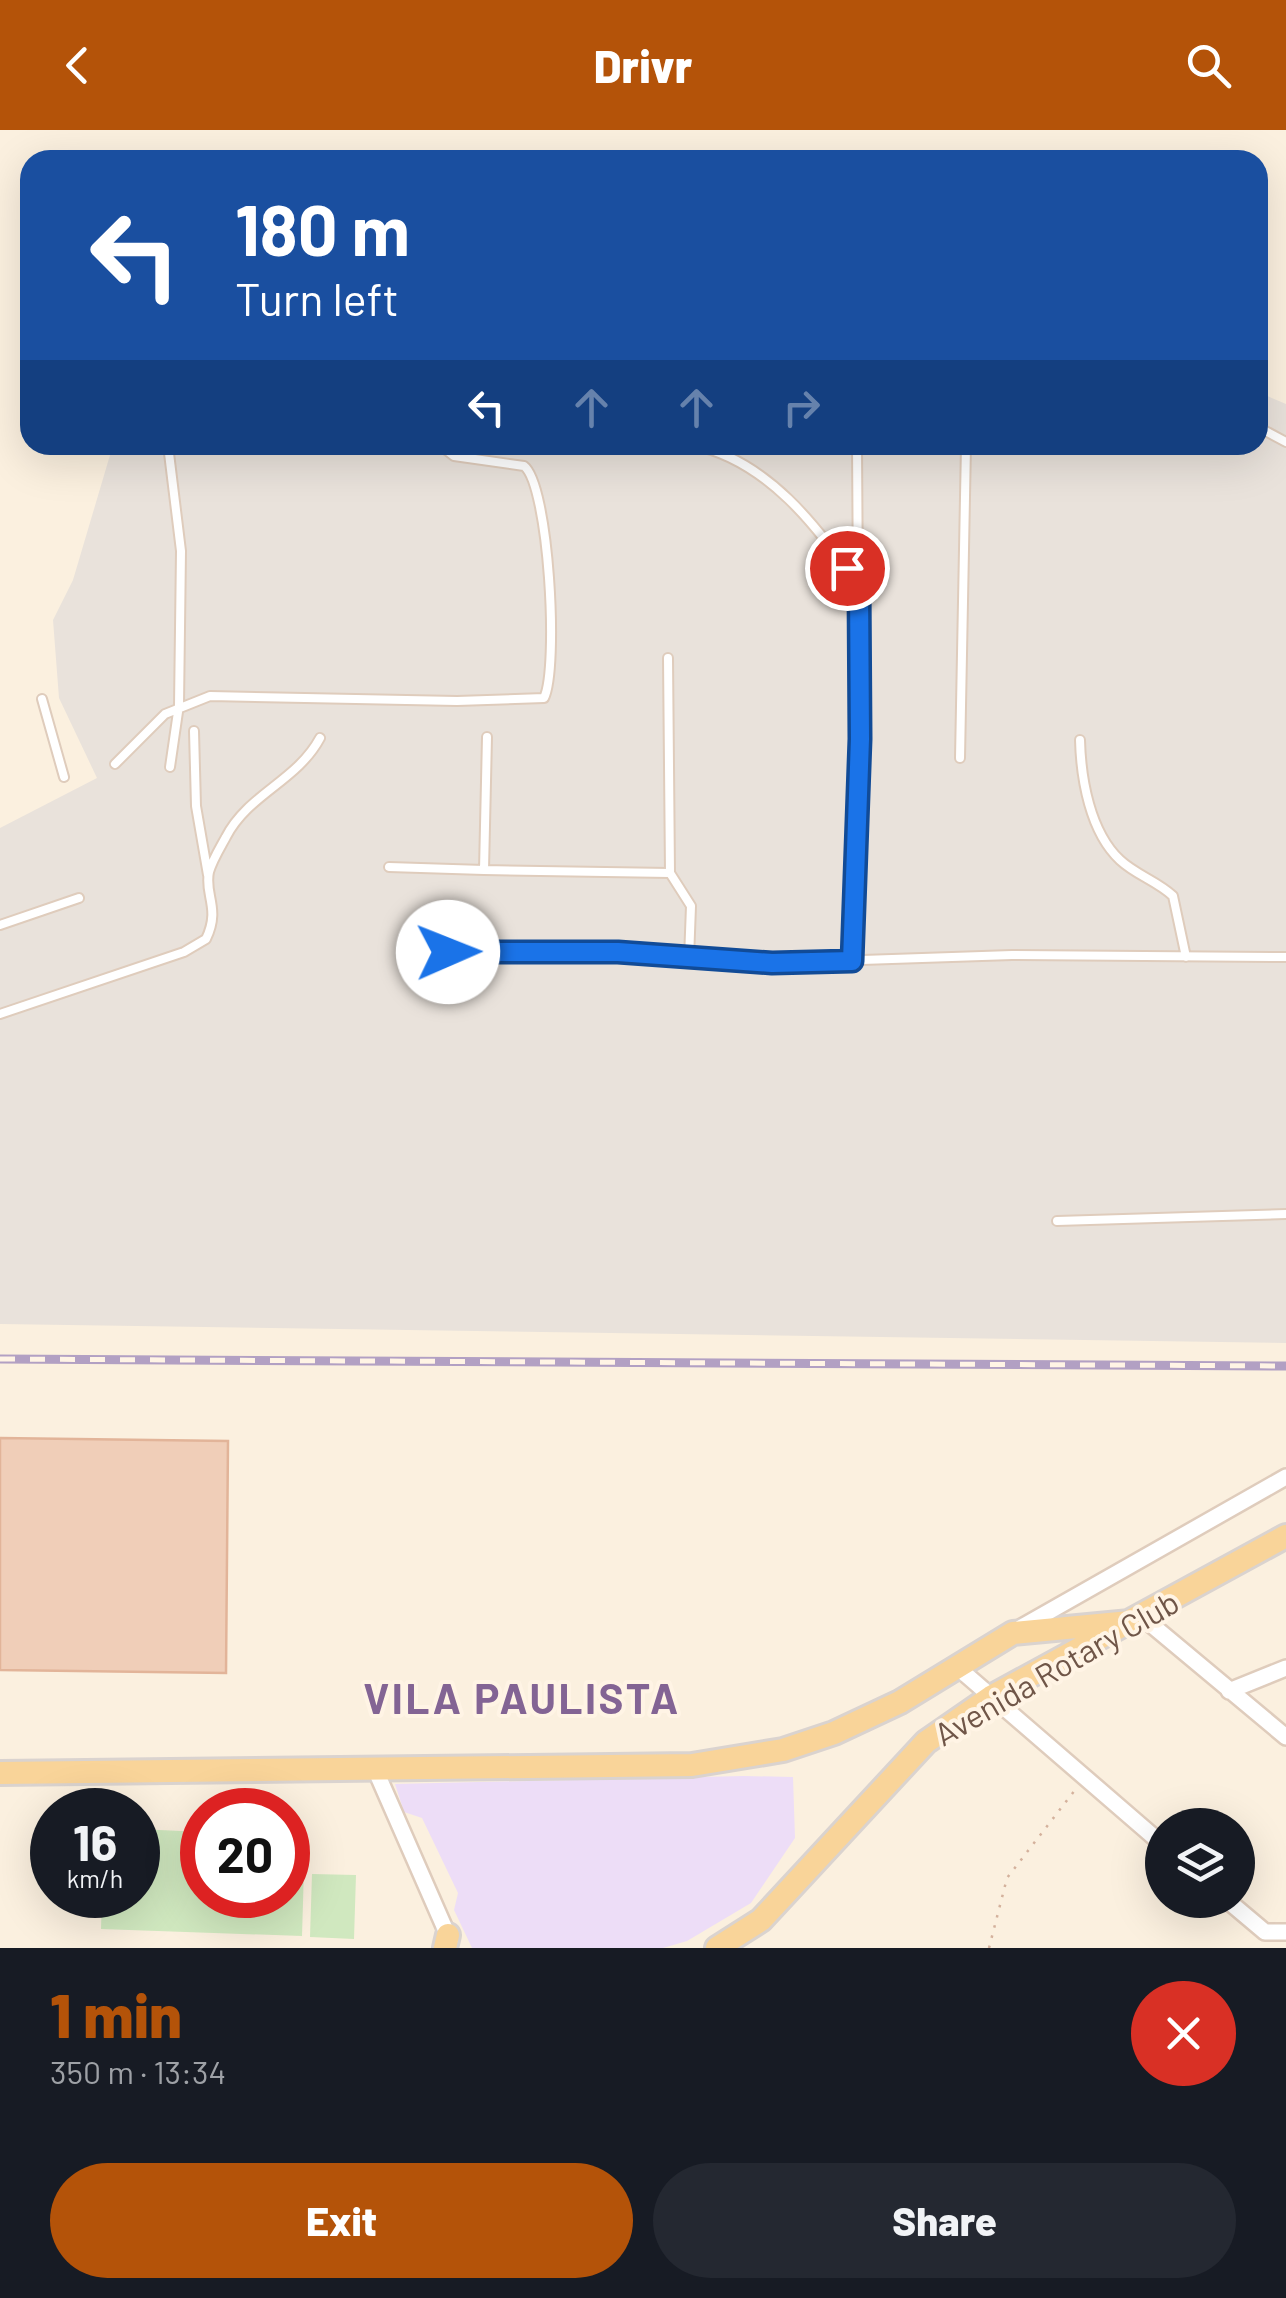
<!DOCTYPE html>
<html lang="en">
<head>
<meta charset="utf-8">
<style>
  body { margin:0; font-family:Barlow,sans-serif; background:#242831; color:#f1f3f6; height:100vh; display:flex; flex-direction:column; font-size:38px; white-space:nowrap }
  * { box-sizing:border-box; margin:0 }
  p { font-size:32px; color:#9ea1a6 }
  .icon { flex:none; width:55px; height:55px; fill:none; stroke:currentColor; stroke-width:2; stroke-linecap:round; stroke-linejoin:round }
  .map { position:relative; height:1818px; overflow:hidden }
  .sheet { display:flex; flex-direction:column; background:#171b24; flex:1 }
  .sheet>* { flex:none }
  .hud { position:absolute; left:20px; top:20px; width:1248px; height:305px; border-radius:30px; box-shadow:0 10px 40px #0002; background:#1a4fa0; color:#fff; overflow:hidden }
  .controls { position:absolute; left:1145px; top:1678px; display:grid; gap:20px }
  .controls a { display:grid; place-items:center; width:110px; height:110px; border-radius:50%; background:#171b24; box-shadow:0 10px 40px #0002; font-size:50px }
  .speed { position:absolute; left:30px; top:1658px; display:flex; gap:20px; font-size:50px; font-weight:700; text-align:center }
  .speed>* { display:grid; place-content:center; width:130px; height:130px; border-radius:50%; background:#171b24; box-shadow:0 10px 40px #0002; line-height:1 }
  .speed small { font-size:25px; font-weight:400 }
  .speed .limit { border:15px solid #d22; background:#fff; color:#111 }
  .pin { position:absolute; display:grid; place-items:center; width:85px; height:85px; color:#fff; margin:-42px; border:5px solid #fff; border-radius:50%; box-shadow:0 2px 10px #0007 }
  .me { position:absolute; width:110px; margin:-55px; rotate:89deg; stroke-linejoin:round; filter:drop-shadow(0 0 8px #0008) }
  .turn { display:flex; align-items:center; gap:35px; height:210px; padding:0 50px; font-size:45px }
  .turn .icon { width:130px; height:130px; stroke-width:2.5 }
  .turn b { display:block; font-size:70px; line-height:85px }
  .lanes { display:flex; align-items:center; height:95px; padding:0 50px; background:#0003; justify-content:center; gap:50px; direction:ltr }
  .lanes .off { opacity:.35 }
  .round { display:grid; place-items:center; flex:none; width:105px; height:105px; border-radius:52px; background:#242831 }
  .overview { display:flex; align-items:center; justify-content:space-between; height:170px; padding:0 50px }
  h1 { font-size:60px; font-weight:800; line-height:75px; color:#b45309 }
  .primary-button { display:flex; gap:20px; margin-top:auto; padding:20px 50px }
  .primary-button a { flex:1; height:115px; border-radius:60px; background:#b45309; color:#fff; font-size:40px; font-weight:800; line-height:115px; text-align:center }
  .primary-button a+a { background:#242831; color:#f1f3f6 }
  header { display:flex; justify-content:space-between; align-items:center; height:130px; padding:0 50px; background:#b45309; color:#fff; font-size:45px; font-weight:800 }
  .map>svg:first-child { display:block }
  .industrial { fill:#e9e2db }
  .education { fill:#edddf7 }
  .green { fill:#d0e8bf }
  .building { fill:#f0ceb8; stroke:#e2b499; stroke-width:2.5 }
  .lines { fill:none; stroke-linecap:round; stroke-linejoin:round }
  .lane-casing { stroke:#dfccbc; stroke-width:12 }
  .street-casing { stroke:#dfccbc; stroke-width:20 }
  .primary-casing { stroke:#dad3cf; stroke-width:28 }
  .path { stroke:#d4b19c; stroke-width:2.5; stroke-dasharray:2.5 8; stroke-linecap:butt }
  .lane { stroke:#fff; stroke-width:8 }
  .street { stroke:#fff; stroke-width:15 }
  .primary { stroke:#f9d499; stroke-width:22 }
  .rail-casing { stroke:#b2a0c3; stroke-width:9 }
  .rail { stroke:#fff4e5; stroke-width:5; stroke-dasharray:15; stroke-linecap:butt }
  .route-casing { stroke:#114b97; stroke-width:25 }
  .route { stroke:#1a73e8; stroke-width:18 }
  .labels { text-anchor:middle; dominant-baseline:central; stroke-width:8; stroke-linejoin:round; paint-order:stroke }
  .street-label { font-size:32px; fill:#705648; stroke:#fff4e5 }
  .district-label { font-size:42px; font-weight:bold; letter-spacing:2.5px; fill:#836494; stroke:#fff4e5 }
</style>
</head>
<body>
<header><svg class="icon" aria-label="back" viewBox="0 0 24 24"><path d="M15 5l-7 7 7 7"/></svg>Drivr<svg class="icon" aria-label="search" viewBox="0 0 24 24"><circle cx="10" cy="10" r="6"/><path d="M15 15l6 6"/></svg></header>
<div class="map">
<svg width="1286" height="1818" viewBox="0 0 1286 1818">
  <rect width="100%" height="100%" fill="#fbf0df"/>
  <path class="industrial" d="M 1258,262 L 1286,274 L 1286,1213 L 0,1194 L 0,698 L 97,648 L 59,568 L 53,490 L 73,450 L 113,315 L 1258,315 Z"/>
  <path class="education" d="M 744,1646 L 793,1647 L 795,1708 L 751,1773 L 687,1811 L 663,1818 L 472,1818 L 454,1780 L 458,1763 L 422,1688 L 404,1682 L 395,1654 Z"/>
  <path class="green" d="M 138,1699 L 202,1702 L 202,1765 L 288,1765 L 288,1704 L 305,1705 L 302,1806 L 101,1799 L 102,1765 L 138,1765 Z
    M 312,1744 L 356,1745 L 354,1809 L 310,1807 Z"/>
  <path class="building" d="M 0,1308 L 228,1311 L 226,1543 L 0,1540 Z"/>
  <g class="lines">
    <g class="lane-casing">
      <path id="lane" d="M 1258,297 L 1286,312
        M 168,315 L 181,421 L 179,575 L 170,637
        M 693,315 C 767,330 818,397 859,456
        M 42,569 L 64,647
        M 194,601 L 196,676 L 208,745
        M 487,607 L 484,740 L 670,743
        M 1080,610 C 1081,649 1090,702 1120,730 C 1136,745 1157,751 1173,766 L 1186,827
        M 960,628 L 966,315
        M 115,634 L 165,584 L 210,566 L 457,571 L 544,568 C 559,538 549,355 524,336 L 454,326 L 440,315
        M 389,737 L 484,740
        M 0,795 L 79,768
        M 447,822 L 618,822 L 689,829 L 691,776 L 670,743 L 668,528
        M 689,829 L 772,833 L 1012,825 L 1286,827
        M 852,831 L 859,609 L 857,315
        M 0,884 L 184,822 L 206,809 C 221,778 204,765 209,742 C 212,731 220,718 226,707 C 248,664 297,651 320,608
        M 1057,1091 L 1286,1084"/>
    </g>
    <g class="street-casing">
      <path id="street" d="M 1141,1486 L 1286,1607
        M 1020,1498 L 1286,1347
        M 956,1536 L 1162,1714
        M 1229,1561 L 1286,1538
        M 375,1639 L 450,1810
        M 1227,1770 L 1265,1802
        M 1265,1802 L 1286,1802"/>
    </g>
    <g class="primary-casing">
      <path id="primary" d="M 0,1643 L 692,1635 L 783,1620 L 834,1603 L 900,1572 L 1013,1503 L 1130,1492
        M 445,1818 L 448,1805
        M 717,1818 L 761,1790 L 926,1612 L 991,1567 L 1286,1406"/>
    </g>
    <path class="path" d="M 989,1818 L 1007,1748 L 1075,1660"/>
    <use href="#lane" class="lane"/>
    <use href="#street" class="street"/>
    <use href="#primary" class="primary"/>
    <g class="rail-casing">
      <path id="rail" d="M 0,1229 L 1286,1236"/>
    </g>
    <use href="#rail" class="rail"/>
  </g>
  <g class="lines">
    <g class="route-casing">
      <path id="route" d="M 448,822 L 618,822 L 772,833 L 852,831 L 860,609 L 859,456 L 847,438"/>
    </g>
    <use href="#route" class="route"/>
  </g>
  <g class="labels">
    <g class="street-label">
      <text transform="translate(1056 1537) rotate(-30)">Avenida Rotary Club</text>
    </g>
    <g class="district-label">
      <text x="522" y="1567">VILA PAULISTA</text>
    </g>
  </g>
</svg>
<div class="controls">
<a><svg class="icon" aria-label="layers" viewBox="0 0 24 24"><path d="M12 4l9 5-9 5-9-5zM3 14l9 5 9-5"/></svg></a>
</div>
<div class="speed"><div>16<small>km/h</small></div><div class="limit">20</div></div>
<div class="pin" style="left:847px;top:438px;background:#d93025"><svg class="icon" aria-label="arrive" viewBox="0 0 24 24"><path d="M6 21V4h12l-3 4 3 4H6"/></svg></div>
<svg class="me" style="left:448px;top:822px" viewBox="-20 -20 40 40"><circle r="19" fill="#fff"/><path d="M0-13L10 11 0 6-10 11z" fill="#1a73e8"/></svg>
<div class="hud">
<div class="turn"><svg class="icon" aria-label="left" viewBox="0 0 24 24"><path d="M17 20v-9H6M10 6l-5 5 5 5"/></svg><div><b>180 m</b>Turn left</div></div>
<div class="lanes"><svg class="icon" aria-label="left" viewBox="0 0 24 24"><path d="M17 20v-9H6M10 6l-5 5 5 5"/></svg><svg class="icon off" aria-label="ahead" viewBox="0 0 24 24"><path d="M12 20V5M6 11l6-6 6 6"/></svg><svg class="icon off" aria-label="ahead" viewBox="0 0 24 24"><path d="M12 20V5M6 11l6-6 6 6"/></svg><svg class="icon off" aria-label="right" viewBox="0 0 24 24"><path d="M7 20v-9h11M14 6l5 5-5 5"/></svg></div>
</div>
</div>
<section class="sheet">
<div class="overview"><div><h1>1 min</h1><p>350 m · 13:34</p></div><a class="round" style="background:#d93025;color:#fff"><svg class="icon" aria-label="close" viewBox="0 0 24 24"><path d="M6 6l12 12M18 6L6 18"/></svg></a></div>
<div class="primary-button"><a>Exit</a><a>Share</a></div>
</section>
</body>
</html>
